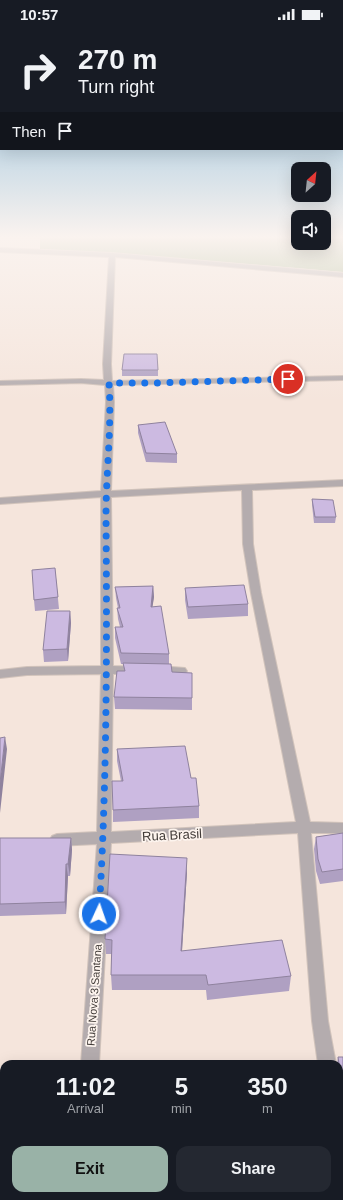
<!DOCTYPE html>
<html lang="en">
<head>
<meta charset="utf-8">
<style>
  body { margin:0; font-family:Helvetica,sans-serif; background:#242831; color:#f1f3f6; height:100vh; display:flex; flex-direction:column; font-size:15px; white-space:nowrap }
  * { box-sizing:border-box; margin:0 }
  p { font-size:13px; color:#9ea1a6 }
  .icon { flex:none; width:22px; height:22px; fill:none; stroke:currentColor; stroke-width:2; stroke-linecap:round; stroke-linejoin:round }
  .map { position:relative; flex:1; overflow:hidden }
  .details { position:absolute; left:0px; top:1032px; width:343px; height:140px; display:flex; flex-direction:column; background:#171b24; border-radius:12px 12px 0 0; box-shadow:0 4px 16px #0002 }
  .details>* { flex:none }
  .banner { position:absolute; left:0px; top:0px; width:343px; height:122px; box-shadow:0 4px 16px #0002; background:#171b24; color:#f1f3f6; overflow:hidden }
  .needle { width:26px; rotate:27deg }
  .tools { position:absolute; left:291px; top:134px; display:grid; gap:8px }
  .tools a { display:grid; place-items:center; width:40px; height:40px; border-radius:8px; background:#171b24; box-shadow:0 4px 16px #0002; font-size:20px }
  .pin { position:absolute; display:grid; place-items:center; width:34px; height:34px; color:#fff; margin:-17px; border:2px solid #fff; border-radius:50%; box-shadow:0 1px 4px #0007 }
  .me { position:absolute; width:44px; margin:-22px; rotate:3deg; stroke-linejoin:round; filter:drop-shadow(0 0 3px #0008) }
  .turn { display:flex; align-items:center; gap:14px; height:84px; padding:0 12px; font-size:18px }
  .turn .icon { width:52px; height:52px; stroke-width:2.5 }
  .turn b { display:block; font-size:28px; line-height:34px }
  .then { display:flex; align-items:center; height:38px; padding:0 12px; background:#0003; gap:8px; font-size:15px }
  .eta { display:flex; justify-content:space-evenly; align-items:center; height:68px; text-align:center }
  .eta b { font-size:24px; font-weight:700; line-height:28px }
  .action { display:flex; gap:8px; margin-top:auto; padding:8px 12px }
  .action a { flex:1; height:46px; border-radius:12px; background:#99b2a7; color:#111; font-size:16px; font-weight:700; line-height:46px; text-align:center }
  .action a+a { background:#242831; color:#f1f3f6 }
  .status { display:flex; justify-content:space-between; align-items:center; height:28px; padding:0 20px; background:#171b24; direction:ltr }
  .status svg { height:11px; fill:currentColor }
  .map>svg:first-child { display:block }
  .forest { fill:#a4b892 }
  .lines { fill:none; stroke-linecap:round; stroke-linejoin:round }
  .minor-casing { stroke:#d1c3bb; stroke-width:2 }
  .minor { fill:#b4acae; fill-rule:evenodd }
  .wall { fill:#afa0c2 }
  .shaded-wall { fill:#8f829e }
  .building { fill:#ccbae1; stroke:#8f829e }
  .route { stroke:#1a73e8; stroke-width:7; stroke-dasharray:0 12.6 }
  .labels { text-anchor:middle; dominant-baseline:central; stroke-width:3.5; stroke-linejoin:round; paint-order:stroke }
  .street-label { font-size:11px; fill:#413b38; stroke:#fdf4ee }
  .near-street-label { font-size:13px; fill:#413b38; stroke:#fdf4ee }
</style>
</head>
<body>
<div class="status"><b>10:57</b><svg viewBox="0 0 49 12"><path d="M0 12V9h3v3zM5 12V6h3v6zM10 12V3h3v9zM15 12V0h3v12zM26 1h20v11H26zM47 4h2v5h-2z"/></svg></div>
<div class="map">
<svg width="343" height="1172" viewBox="0 0 343 1172">
  <rect width="100%" height="100%" fill="#f5e5dc"/>
  <path class="forest" d="M 40,209 L 298,209 L 298,215 L 324,215 L 324,209 L 343,209 L 343,244 C 242,236 141,226 40,221 Z"/>
  <g class="lines">
    <g class="minor-casing">
      <path id="minor" d="M 0,220 L 112,225 L 343,245 L 343,249 L 115,229 L 111,336 L 112,353 L 343,348 L 343,352 L 113,357 L 114,374 L 111,463 L 343,452 L 343,458 L 252,462 L 253,516 L 261,565 L 310,794 L 343,795 L 343,805 L 311,805 L 328,993 L 336,1036 L 318,1036 L 312,993 L 298,805 L 111,815 L 99,1036 L 81,1036 L 97,816 L 57,818 L 52,816 L 50,812 L 52,808 L 57,806 L 97,804 L 101,646 L 27,647 L 0,650 L 0,642 L 27,639 L 101,638 L 101,469 L 0,476 L 0,470 L 101,463 L 106,374 L 105,357 L 81,355 L 0,357 L 0,353 L 81,351 L 104,352 L 103,336 L 109,229 L 0,224 ZM 242,462 L 243,516 L 251,565 L 296,794 L 111,804 L 113,646 L 141,645 L 143,642 L 141,639 L 113,638 L 111,469 Z
        M 158,638 L 185,640 L 187,643 L 185,646 L 181,647 L 154,645 L 152,642 L 154,639 Z
        M 339,1102 L 343,1104 L 343,1144 L 339,1143 Z
        M 73,1168 L 91,1168 L 91,1172 L 73,1172 Z"/>
    </g>
    <use href="#minor" class="minor"/>
  </g>
  <path class="wall" d="M 122,342 L 158,342 L 158,348 L 122,348 Z
    M 138,397 L 177,426 L 177,435 L 146,434 L 138,405 Z
    M 312,471 L 336,489 L 335,495 L 314,495 L 312,477 Z
    M 55,540 L 59,581 L 35,583 L 34,572 Z
    M 153,558 L 154,569 L 152,579 L 169,626 L 169,636 L 172,644 L 192,645 L 192,682 L 115,681 L 114,669 L 124,643 L 123,636 L 121,636 L 115,610 L 115,599 L 120,599 L 118,591 L 117,580 L 118,580 L 116,570 L 115,559 Z
    M 185,560 L 248,576 L 248,588 L 188,591 L 185,572 Z
    M 70,583 L 71,595 L 68,633 L 44,634 L 43,622 Z
    M 117,721 L 191,750 L 199,778 L 199,790 L 113,794 L 113,782 L 121,753 L 117,733 Z
    M 343,805 L 343,853 L 320,856 L 316,843 L 314,821 L 316,809 Z
    M 0,810 L 71,810 L 72,822 L 70,848 L 68,848 L 66,886 L 0,888 Z
    M 187,844 L 182,923 L 291,948 L 289,963 L 207,972 L 206,962 L 112,962 L 111,947 L 112,926 L 106,926 L 105,911 Z
    M 338,1029 L 343,1029 L 343,1067 L 340,1067 L 339,1063 L 339,1036 L 337,1036 Z"/>
  <path class="shaded-wall" d="M 153,558 L 154,569 L 151,589 L 151,579 Z
    M 70,583 L 71,595 L 68,633 L 67,621 Z
    M 5,709 L 7,721 L 0,785 L 0,755 Z
    M 71,810 L 72,822 L 70,848 L 68,836 Z
    M 187,830 L 187,844 L 181,938 L 181,923 Z
    M 66,836 L 68,848 L 66,886 L 65,874 Z
    M 45,1168 L 47,1168 L 47,1172 L 45,1172 Z"/>
  <path class="building" d="M 124,326 L 157,326 L 158,342 L 122,342 Z
    M 165,394 L 177,426 L 146,425 L 138,397 Z
    M 312,471 L 333,472 L 336,489 L 315,489 Z
    M 55,540 L 58,569 L 34,572 L 32,542 Z
    M 244,557 L 248,576 L 188,579 L 185,560 Z
    M 153,558 L 151,579 L 161,578 L 169,626 L 121,625 L 115,599 L 123,599 L 117,580 L 120,580 L 115,559 Z
    M 47,583 L 70,583 L 67,621 L 43,622 Z
    M 123,635 L 171,636 L 172,644 L 192,645 L 192,670 L 114,669 L 117,643 L 125,643 Z
    M 5,709 L 0,755 L 0,710 Z
    M 185,718 L 191,750 L 196,750 L 199,778 L 113,782 L 112,753 L 123,753 L 117,721 Z
    M 343,805 L 343,841 L 322,844 L 318,831 L 316,809 Z
    M 0,810 L 71,810 L 68,836 L 66,836 L 65,874 L 0,876 Z
    M 110,826 L 187,830 L 181,923 L 282,912 L 291,948 L 208,957 L 206,947 L 111,947 L 112,912 L 105,911 Z
    M 338,1029 L 343,1029 L 343,1056 L 342,1056 Z
    M 0,1099 L 4,1099 L 4,1168 L 45,1168 L 45,1172 L 0,1172 Z"/>
  <linearGradient id="sky" x2="0" y2="1"><stop stop-color="#7fb6d9"/><stop offset="0.56" stop-color="#faf3ef"/><stop offset="1" stop-color="#faf3ef" stop-opacity="0"/></linearGradient>
  <rect width="343" height="373" fill="url(#sky)"/>
  <g class="lines">
    <path class="route" d="M 99,886 C 107,753 107,620 106,488 C 106,443 112,399 109,355 L 155,355 L 288,351"/>
  </g>
  <g class="labels">
    <g class="street-label">
      <text transform="translate(94 967) rotate(-86)">Rua Nova 3 Santana</text>
    </g>
    <g class="near-street-label">
      <text transform="translate(172 807) rotate(-3)">Rua Brasil</text>
    </g>
  </g>
</svg>
<div class="tools">
<a><svg class="needle" viewBox="-14 -14 28 28"><path d="M0-13l5 13h-10z" fill="#e53935"/><path d="M0 13l5-13h-10z" fill="#9ea1a6"/></svg></a>
<a><svg class="icon" aria-label="sound" viewBox="0 0 24 24"><path d="M4 9h4l5-4v14l-5-4H4zM17 9q2 3 0 6"/></svg></a>
</div>
<div class="pin" style="left:288px;top:351px;background:#d93025"><svg class="icon" aria-label="arrive" viewBox="0 0 24 24"><path d="M6 21V4h12l-3 4 3 4H6"/></svg></div>
<svg class="me" style="left:99px;top:886px" viewBox="-20 -20 40 40"><circle r="17" fill="#1a73e8" stroke="#fff" stroke-width="3"/><path d="M0-11L8 9 0 5-8 9z" fill="#fff"/></svg>
<div class="banner">
<div class="turn"><svg class="icon" aria-label="right" viewBox="0 0 24 24"><path d="M7 20v-9h11M14 6l5 5-5 5"/></svg><div><b>270 m</b>Turn right</div></div>
<div class="then">Then<svg class="icon" aria-label="arrive" viewBox="0 0 24 24"><path d="M6 21V4h12l-3 4 3 4H6"/></svg></div>
</div>
<section class="details">
<div class="eta">
<div><b>11:02</b><p>Arrival</p></div>
<div><b>5</b><p>min</p></div>
<div><b>350</b><p>m</p></div>
</div>
<div class="action"><a>Exit</a><a>Share</a></div>
</section>
</div>
</body>
</html>
